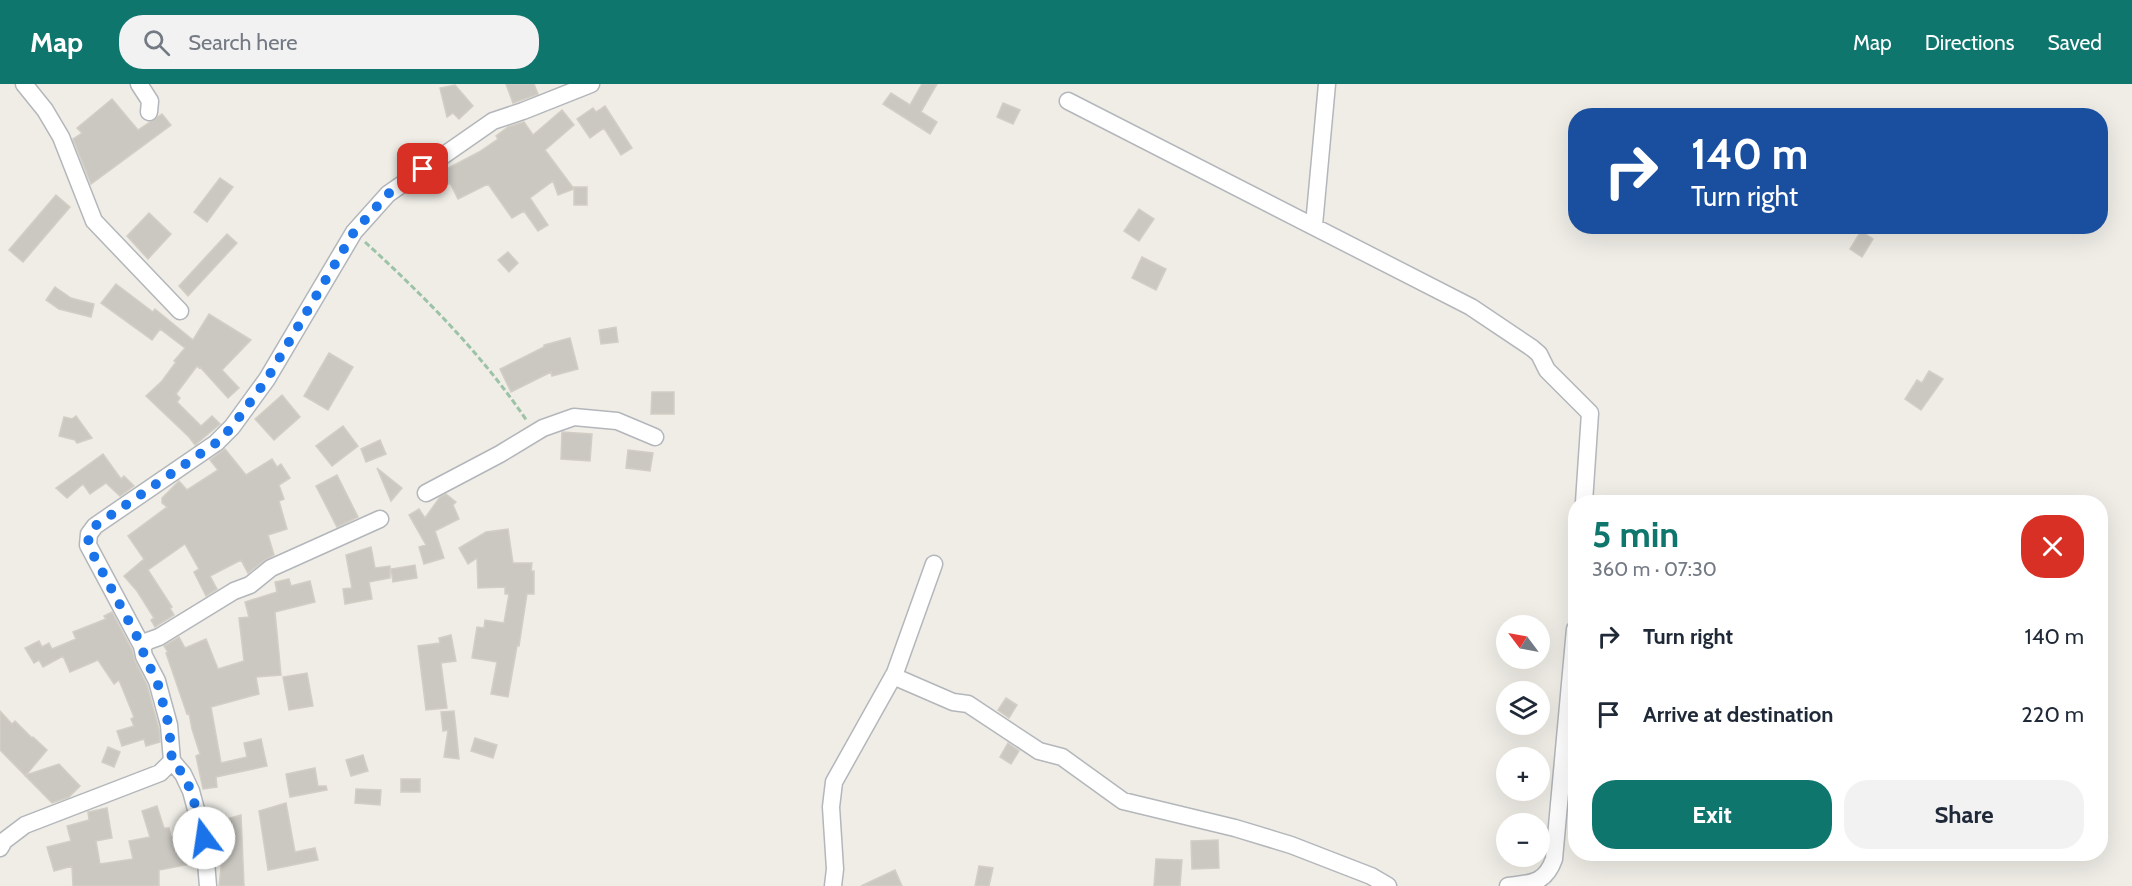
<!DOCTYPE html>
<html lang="en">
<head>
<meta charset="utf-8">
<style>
  body { margin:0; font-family:Cabin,sans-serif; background:#f2f2f3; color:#1f2937; height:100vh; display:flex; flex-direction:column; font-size:22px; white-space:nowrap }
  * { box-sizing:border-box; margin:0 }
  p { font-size:20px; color:#747a83 }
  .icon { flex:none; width:33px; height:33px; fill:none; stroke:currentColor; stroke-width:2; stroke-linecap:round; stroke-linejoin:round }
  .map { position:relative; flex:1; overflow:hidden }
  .drawer { position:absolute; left:1568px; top:411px; width:540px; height:366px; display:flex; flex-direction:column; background:#fff; border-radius:24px; box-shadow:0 6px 24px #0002 }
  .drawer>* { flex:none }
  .hud { position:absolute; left:1568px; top:24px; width:540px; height:126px; border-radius:24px; box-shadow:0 6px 24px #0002; background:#1a4fa0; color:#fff; overflow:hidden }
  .needle { width:39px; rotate:302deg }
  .tools { position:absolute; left:1496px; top:531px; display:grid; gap:12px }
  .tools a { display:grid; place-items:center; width:54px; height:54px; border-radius:50%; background:#fff; box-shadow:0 6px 24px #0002; font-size:30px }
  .pin { position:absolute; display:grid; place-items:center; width:51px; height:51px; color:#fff; margin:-26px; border-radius:12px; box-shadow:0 3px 9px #0006 }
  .me { position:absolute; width:66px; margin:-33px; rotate:346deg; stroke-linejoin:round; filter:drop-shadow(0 0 4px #0008) }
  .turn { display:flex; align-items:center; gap:21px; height:126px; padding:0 24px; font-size:27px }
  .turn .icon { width:78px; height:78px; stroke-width:2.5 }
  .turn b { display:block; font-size:42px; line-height:51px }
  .round { display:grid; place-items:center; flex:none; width:63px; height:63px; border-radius:24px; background:#f2f2f3 }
  .headline { display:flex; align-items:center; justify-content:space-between; height:102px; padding:0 24px }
  h1 { font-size:36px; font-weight:800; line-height:45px; color:#0f766e }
  .primary-button { display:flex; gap:12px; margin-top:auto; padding:12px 24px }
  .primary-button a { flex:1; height:69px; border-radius:24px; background:#0f766e; color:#fff; font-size:24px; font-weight:800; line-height:69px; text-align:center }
  .primary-button a+a { background:#f2f2f3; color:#1f2937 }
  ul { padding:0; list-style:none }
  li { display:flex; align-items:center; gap:18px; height:78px; padding:0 24px }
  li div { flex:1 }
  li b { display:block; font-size:22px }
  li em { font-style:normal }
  header { display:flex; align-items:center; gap:36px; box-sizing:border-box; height:84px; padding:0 30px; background:#0f766e; color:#fff }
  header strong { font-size:28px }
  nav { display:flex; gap:33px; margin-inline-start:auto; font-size:21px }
  .search { width:420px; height:54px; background:#f2f2f3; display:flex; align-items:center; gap:15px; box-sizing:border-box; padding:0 21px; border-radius:24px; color:#747a83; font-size:22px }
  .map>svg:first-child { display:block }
  .building { fill:#cbc8c2; stroke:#d3cec5; stroke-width:1.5 }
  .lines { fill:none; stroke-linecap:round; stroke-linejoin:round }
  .minor-casing { stroke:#b3b6ba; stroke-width:19 }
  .path { stroke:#9cc3a7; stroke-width:3; stroke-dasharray:6 3; stroke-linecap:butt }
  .minor { stroke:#fff; stroke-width:16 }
  .route { stroke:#1a73e8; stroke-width:10; stroke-dasharray:0 18 }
</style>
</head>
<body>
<header>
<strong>Map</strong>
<div class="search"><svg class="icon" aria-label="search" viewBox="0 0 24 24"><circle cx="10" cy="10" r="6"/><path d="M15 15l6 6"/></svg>Search here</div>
<nav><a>Map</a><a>Directions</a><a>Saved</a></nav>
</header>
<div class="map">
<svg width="2132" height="802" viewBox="0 0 2132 802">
  <rect width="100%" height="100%" fill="#efede6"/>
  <path class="building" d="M 506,0 L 534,0 L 538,10 L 513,19 Z
    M 922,0 L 937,0 L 921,28 L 937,38 L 930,50 L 883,20 L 891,9 L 910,21 Z
    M 455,1 L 473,22 L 459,35 L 453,29 L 447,33 L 440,4 Z
    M 112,15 L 138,46 L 162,30 L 171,41 L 91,100 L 73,55 L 82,49 L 77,44 Z
    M 1003,19 L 1020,26 L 1013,40 L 997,33 Z
    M 605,22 L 632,64 L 621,71 L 604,44 L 590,54 L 577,35 L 593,24 L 596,28 Z
    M 562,26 L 574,41 L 545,66 L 574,105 L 558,111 L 553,97 L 530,114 L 548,141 L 538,147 L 524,127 L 512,134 L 488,100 L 458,115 L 450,99 L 437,106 L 431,93 L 479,68 L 498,55 L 496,52 L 508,43 L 524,38 L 533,51 Z
    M 220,94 L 233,103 L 207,138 L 194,128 Z
    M 574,103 L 587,103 L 587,121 L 574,121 Z
    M 56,111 L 70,123 L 23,178 L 9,166 Z
    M 1139,125 L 1154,135 L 1139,157 L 1124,147 Z
    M 149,129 L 171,150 L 148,175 L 127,152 Z
    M 1861,147 L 1873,155 L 1862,173 L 1850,165 Z
    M 227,150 L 237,159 L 188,212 L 179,202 Z
    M 508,168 L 518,179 L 509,188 L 498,176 Z
    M 1142,173 L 1166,185 L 1156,206 L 1132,194 Z
    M 116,200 L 153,228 L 155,225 L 193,256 L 209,230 L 251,256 L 222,286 L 239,304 L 228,314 L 200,283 L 199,284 L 197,282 L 176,310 L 180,314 L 177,318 L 201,342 L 212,332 L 220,340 L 195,361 L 189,353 L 146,312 L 162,297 L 176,278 L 174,277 L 185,264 L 160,245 L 152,256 L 101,219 Z
    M 55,203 L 71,214 L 94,220 L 91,233 L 59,225 L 46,216 Z
    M 616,243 L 618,258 L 601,260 L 599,246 Z
    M 570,254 L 578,285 L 552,292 L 551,288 L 511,308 L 500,285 L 544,263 L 544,261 Z
    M 329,269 L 353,283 L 328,326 L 304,312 Z
    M 1929,287 L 1943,295 L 1921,326 L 1905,315 L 1917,296 L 1922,299 Z
    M 652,308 L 674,308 L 674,330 L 651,330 Z
    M 282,311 L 300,333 L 274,356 L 255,335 Z
    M 76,332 L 92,354 L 77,359 L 75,356 L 59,352 L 64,333 L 72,335 Z
    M 343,342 L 358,362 L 332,382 L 316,362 Z
    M 562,348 L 592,350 L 590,377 L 561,375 Z
    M 380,356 L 386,370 L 366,378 L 361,365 Z
    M 225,365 L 246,391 L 272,375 L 277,383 L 281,380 L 290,394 L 279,401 L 284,415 L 279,417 L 287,445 L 268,451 L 274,471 L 265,476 L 248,489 L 241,476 L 210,492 L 217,505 L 206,512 L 194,488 L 199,485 L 185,460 L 148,486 L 172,523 L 170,524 L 174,531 L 155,543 L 151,536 L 154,534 L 137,507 L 124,492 L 144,475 L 128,452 L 167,423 L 162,419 L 162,414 L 179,397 L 187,406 L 218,386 L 210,376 Z
    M 628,366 L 653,369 L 650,387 L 626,384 Z
    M 103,370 L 121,395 L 124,392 L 134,402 L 120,412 L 106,399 L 90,410 L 83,400 L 67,414 L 56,404 Z
    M 377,384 L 402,404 L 391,417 Z
    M 337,391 L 358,433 L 337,443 L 316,402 Z
    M 446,410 L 456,418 L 453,421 L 459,435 L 435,447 L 444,474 L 424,480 L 419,463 L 426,461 L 409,431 L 419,425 L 425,434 L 440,413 Z
    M 508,445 L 513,479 L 532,479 L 531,487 L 534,487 L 534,510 L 527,510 L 519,562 L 517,562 L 508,613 L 491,610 L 497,578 L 472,574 L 477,543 L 484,544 L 485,536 L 504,539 L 509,510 L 505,510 L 505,503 L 478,504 L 477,474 L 468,480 L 459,464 L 486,448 Z
    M 371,463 L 375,484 L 390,482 L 390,494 L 369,498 L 372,515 L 345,520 L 343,505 L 352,504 L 346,471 Z
    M 415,481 L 417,494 L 393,498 L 391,485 Z
    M 289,495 L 291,502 L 310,497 L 315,518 L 275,528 L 281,591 L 256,593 L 259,610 L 211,623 L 221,679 L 247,673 L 244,659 L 261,655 L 267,682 L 216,693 L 217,703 L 203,705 L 196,672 L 200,670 L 192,645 L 189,629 L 187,630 L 166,569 L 168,568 L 164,562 L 179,553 L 185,564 L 206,555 L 218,585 L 244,577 L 239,534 L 249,533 L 245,518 L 277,508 L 275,498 Z
    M 112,528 L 132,566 L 135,577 L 147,601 L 159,645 L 160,658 L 146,662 L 144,655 L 122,662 L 117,647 L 134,642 L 131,635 L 134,633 L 119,596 L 114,600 L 98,576 L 70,588 L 63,572 L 43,583 L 39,576 L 34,579 L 25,564 L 39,557 L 42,563 L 49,559 L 52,565 L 76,555 L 73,548 L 106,535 L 104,532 Z
    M 451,551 L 456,577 L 441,579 L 447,624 L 426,626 L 418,562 L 440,559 L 439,554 Z
    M 307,589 L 313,622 L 289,626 L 283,593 Z
    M 1006,614 L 1017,621 L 1009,634 L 998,626 Z
    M 0,627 L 12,640 L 15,637 L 32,654 L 33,653 L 47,666 L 26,691 L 59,680 L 80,702 L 69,713 L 52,719 L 0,666 Z
    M 454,627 L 456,645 L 459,675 L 444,673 L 448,646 L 443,647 L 441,628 Z
    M 475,654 L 497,661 L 493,674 L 471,667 Z
    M 1008,659 L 1019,667 L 1011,680 L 1000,673 Z
    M 108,663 L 120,668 L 114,683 L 102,678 Z
    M 363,671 L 368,687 L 351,692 L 346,676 Z
    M 315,684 L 318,702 L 326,702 L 327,706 L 290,713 L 286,690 Z
    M 401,695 L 420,695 L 420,708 L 401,708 Z
    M 356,705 L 381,706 L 380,721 L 355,719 Z
    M 286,719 L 295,768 L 315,764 L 318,776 L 268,786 L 259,727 Z
    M 157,722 L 164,744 L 169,744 L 171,753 L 192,750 L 196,779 L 159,786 L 159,802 L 73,802 L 72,782 L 54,787 L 47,763 L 71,757 L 67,742 L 89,736 L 88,728 L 107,724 L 112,754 L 96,757 L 100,780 L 133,775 L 129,757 L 150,753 L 142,727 Z
    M 241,731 L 244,802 L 219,802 L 222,775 L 216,776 L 213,746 L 217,746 L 216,738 Z
    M 1218,756 L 1219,784 L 1192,785 L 1191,757 Z
    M 1156,775 L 1182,776 L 1180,802 L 1154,802 Z
    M 979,782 L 993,784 L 989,802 L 975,802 Z
    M 895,786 L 902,802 L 861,802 Z"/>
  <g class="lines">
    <g class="minor-casing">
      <path id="minor" d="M 24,0 L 45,26 L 61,53 L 94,137 L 180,227
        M 139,0 L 150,17 L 149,28
        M 1068,17 L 1471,223 L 1532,264 L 1539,270 L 1547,286 L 1590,329 L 1584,418
        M 1314,141 L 1327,0
        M 426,409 L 500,370 L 543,344 L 574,333 L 617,337 L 655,353
        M 142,562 L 88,461 L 89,450 L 95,442 L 216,359 L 232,343 L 267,295 L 354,148 L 388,110 L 493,37 L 523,27 L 591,0
        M 893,592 L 953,618 L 968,620 L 1039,667 L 1062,673 L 1123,717 L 1235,744 L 1291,761 L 1371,792 L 1388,802
        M 0,764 L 4,757 L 25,741 L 160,689 L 172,677
        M 208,802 L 204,754 L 198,733 L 191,707 L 183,690 L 172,677 L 169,641 L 157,597 L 144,572 L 142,562 L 148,557 L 159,553 L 234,507 L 250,501 L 271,484 L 380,435
        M 833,802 L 835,785 L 831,723 L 834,698 L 895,589 L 934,480
        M 1508,802 C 1531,799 1545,800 1554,775 L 1575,545"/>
    </g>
    <path class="path" d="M 365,158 C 425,213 481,269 527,337"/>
    <use href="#minor" class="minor"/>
  </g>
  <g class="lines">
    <path class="route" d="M 204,754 L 191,707 L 183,690 L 172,677 L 169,642 L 157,597 L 144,572 L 142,562 L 88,461 L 89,450 L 95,442 L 216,359 L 232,343 L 267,295 L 354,148 L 388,110 L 423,85"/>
  </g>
</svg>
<div class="tools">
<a><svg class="needle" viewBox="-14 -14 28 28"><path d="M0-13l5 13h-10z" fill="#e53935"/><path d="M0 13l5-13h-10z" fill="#747a83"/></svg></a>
<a><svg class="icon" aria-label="layers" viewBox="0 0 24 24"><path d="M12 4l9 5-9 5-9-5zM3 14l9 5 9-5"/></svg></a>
<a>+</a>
<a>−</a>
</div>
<div class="pin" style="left:423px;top:85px;background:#d93025"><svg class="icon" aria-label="arrive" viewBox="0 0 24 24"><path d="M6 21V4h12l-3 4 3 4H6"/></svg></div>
<svg class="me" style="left:204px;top:754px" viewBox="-20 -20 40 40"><circle r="19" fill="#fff"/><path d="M0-13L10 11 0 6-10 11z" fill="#1a73e8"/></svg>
<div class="hud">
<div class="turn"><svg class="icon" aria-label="right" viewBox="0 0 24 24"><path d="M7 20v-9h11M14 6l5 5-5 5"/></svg><div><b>140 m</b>Turn right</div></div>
</div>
<section class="drawer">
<div class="headline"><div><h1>5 min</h1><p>360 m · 07:30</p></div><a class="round" style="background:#d93025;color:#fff"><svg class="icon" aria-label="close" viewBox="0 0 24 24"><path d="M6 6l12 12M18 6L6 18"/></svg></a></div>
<ul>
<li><svg class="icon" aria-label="right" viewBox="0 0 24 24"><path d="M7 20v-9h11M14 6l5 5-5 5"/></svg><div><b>Turn right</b></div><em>140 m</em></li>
<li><svg class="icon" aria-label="arrive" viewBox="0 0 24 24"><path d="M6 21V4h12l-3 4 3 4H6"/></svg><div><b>Arrive at destination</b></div><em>220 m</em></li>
</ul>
<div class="primary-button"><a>Exit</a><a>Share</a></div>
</section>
</div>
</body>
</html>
